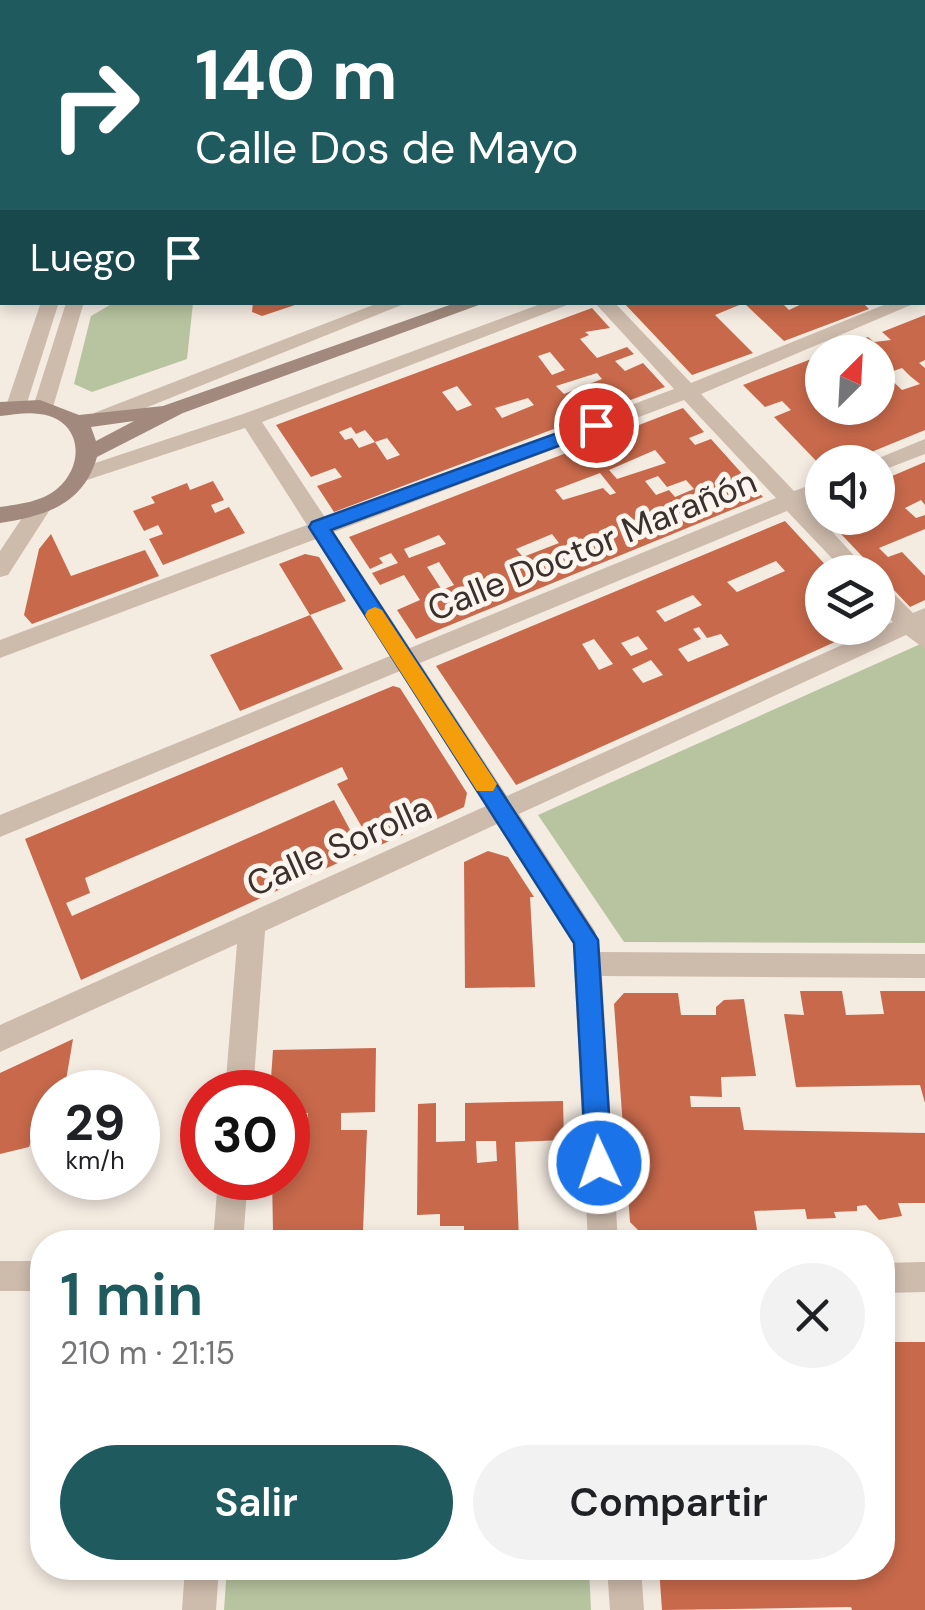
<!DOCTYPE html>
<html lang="es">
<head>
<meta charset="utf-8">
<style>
  body { margin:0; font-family:"DM Sans",sans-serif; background:#f2f2f2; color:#202124; height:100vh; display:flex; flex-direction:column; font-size:38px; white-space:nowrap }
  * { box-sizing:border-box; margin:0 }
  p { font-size:32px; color:#757577 }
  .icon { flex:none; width:55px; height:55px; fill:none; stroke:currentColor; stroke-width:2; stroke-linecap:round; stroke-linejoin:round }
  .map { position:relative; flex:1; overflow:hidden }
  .drawer { position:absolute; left:30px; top:1230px; width:865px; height:350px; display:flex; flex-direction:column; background:#fff; border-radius:40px; box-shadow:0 5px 15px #0003 }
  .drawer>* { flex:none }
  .guide { position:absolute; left:0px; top:0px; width:925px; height:305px; box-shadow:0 5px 15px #0003; background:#1f5a5e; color:#fff; overflow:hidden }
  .needle { width:65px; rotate:24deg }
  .controls { position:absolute; left:805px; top:335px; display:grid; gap:20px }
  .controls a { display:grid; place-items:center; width:90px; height:90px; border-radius:50%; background:#fff; box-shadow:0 5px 15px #0003; font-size:50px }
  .speed { position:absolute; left:30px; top:1070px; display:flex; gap:20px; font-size:50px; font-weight:700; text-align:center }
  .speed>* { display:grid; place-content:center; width:130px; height:130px; border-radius:50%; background:#fff; box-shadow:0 5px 15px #0003; line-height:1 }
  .speed small { font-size:25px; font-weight:400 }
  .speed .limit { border:15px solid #d22; background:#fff; color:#111 }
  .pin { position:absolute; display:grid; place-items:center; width:85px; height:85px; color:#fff; margin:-42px; border:5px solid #fff; border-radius:50%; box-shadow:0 2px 10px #0007 }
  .me { position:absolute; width:110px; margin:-55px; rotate:357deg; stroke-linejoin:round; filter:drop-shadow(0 0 8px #0008) }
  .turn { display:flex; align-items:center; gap:35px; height:210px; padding:0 30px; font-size:45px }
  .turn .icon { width:130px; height:130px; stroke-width:2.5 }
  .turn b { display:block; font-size:70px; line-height:85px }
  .then { display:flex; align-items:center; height:95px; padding:0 30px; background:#0003; gap:20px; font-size:38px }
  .round { display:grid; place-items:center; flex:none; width:105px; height:105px; border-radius:52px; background:#f2f2f2 }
  .summary { display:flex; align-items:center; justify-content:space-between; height:170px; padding:0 30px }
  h1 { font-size:60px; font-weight:600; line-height:75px; color:#1f5a5e }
  .button { display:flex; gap:20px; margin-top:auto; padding:20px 30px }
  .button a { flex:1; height:115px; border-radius:60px; background:#1f5a5e; color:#fff; font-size:40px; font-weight:600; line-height:115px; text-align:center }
  .button a+a { background:#f2f2f2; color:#202124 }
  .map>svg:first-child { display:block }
  .green { fill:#b8c4a0 }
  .building { fill:#c8694b; fill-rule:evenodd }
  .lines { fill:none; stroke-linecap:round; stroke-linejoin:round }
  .street { fill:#cdbbac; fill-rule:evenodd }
  .secondary { fill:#a18a7d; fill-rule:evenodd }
  .route { fill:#1a73e8; stroke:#114b97; stroke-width:2.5 }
  .slow { fill:#f59e0b }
  .labels { text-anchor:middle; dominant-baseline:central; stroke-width:10; stroke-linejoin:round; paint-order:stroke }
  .street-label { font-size:35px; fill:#3b302b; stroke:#fbf5ee }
</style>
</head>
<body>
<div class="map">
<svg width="925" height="1610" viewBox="0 0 925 1610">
  <rect width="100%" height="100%" fill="#f4ebe1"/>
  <path class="green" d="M 115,302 L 193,303 L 187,359 L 92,392 L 74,384 L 91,316 Z
    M 925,642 L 925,943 L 624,942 L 538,815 Z
    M 227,1568 L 589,1568 L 591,1610 L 224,1610 Z"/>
  <path class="building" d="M 253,302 L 301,302 L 301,303 L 262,316 L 252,312 Z
    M 623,302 L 781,302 L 789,310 L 806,302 L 862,302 L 869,309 L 784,341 L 744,303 L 715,315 L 753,353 L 692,375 Z
    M 592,308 L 610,328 L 585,332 L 589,335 L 580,339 L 597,358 L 627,347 L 634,354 L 615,361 L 625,371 L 643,363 L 665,387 L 334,512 L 317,486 L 342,477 L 335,468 L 311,477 L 276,425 ZM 550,352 L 565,370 L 552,375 L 538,356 ZM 597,373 L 602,379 L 564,394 L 556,386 ZM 457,386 L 472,405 L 457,411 L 442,392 ZM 528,398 L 534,405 L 502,418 L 495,408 ZM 351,427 L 356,434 L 365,430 L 375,442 L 387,438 L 400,455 L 387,460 L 375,442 L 359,448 L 352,438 L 345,440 L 339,432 Z
    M 925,315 L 925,360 L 919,363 L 925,368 L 925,430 L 847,462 L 822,462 L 822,467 L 774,417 L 791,410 L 782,401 L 765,407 L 743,385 L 822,355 L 822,386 L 809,392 L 819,402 L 822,400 L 822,408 L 878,408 L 878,401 L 886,398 L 878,390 L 878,352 L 829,352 L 868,337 L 874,342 L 891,340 L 882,332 ZM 902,368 L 910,376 L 920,384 L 902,390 L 885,374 Z
    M 683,408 L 704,432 L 689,438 L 695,445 L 711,439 L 763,497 L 416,639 L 397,610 L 420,600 L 404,575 L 380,585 L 372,573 L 398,563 L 391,553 L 379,558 L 383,563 L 370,569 L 349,537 ZM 655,450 L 666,463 L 617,479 L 609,470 ZM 600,473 L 616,493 L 610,495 L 603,488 L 563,500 L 555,490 ZM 658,476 L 667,487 L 686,480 L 694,489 L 675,497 L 669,490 L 656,495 L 645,481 ZM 552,534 L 559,543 L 523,557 L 516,549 ZM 439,535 L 446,544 L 409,558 L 404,549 ZM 439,562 L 454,585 L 442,590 L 427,567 Z
    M 925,462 L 925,505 L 921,500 L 905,508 L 916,518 L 925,515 L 925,529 L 879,548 L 888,557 L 902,552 L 925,576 L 925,600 L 910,607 L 826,518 L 878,518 L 878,482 Z
    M 213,481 L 224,500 L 211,505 L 215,513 L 229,507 L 245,533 L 163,565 L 149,539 L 163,534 L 158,525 L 144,531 L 133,511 L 155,503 L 151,497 L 187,483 L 190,490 Z
    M 785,521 L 832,572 L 822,572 L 822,628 L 866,628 L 516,785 L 436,666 ZM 776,561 L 785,571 L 737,592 L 727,582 ZM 693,595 L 702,605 L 665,622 L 656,611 ZM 699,627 L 707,638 L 721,634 L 729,645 L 688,662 L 678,649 L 701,639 L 693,629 ZM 638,636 L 648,649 L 631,656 L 621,643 ZM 594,639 L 613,664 L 599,670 L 582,644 ZM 651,660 L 663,675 L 643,683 L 632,669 Z
    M 51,534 L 71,576 L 145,550 L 159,576 L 32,624 L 24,615 L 39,549 Z
    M 305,554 L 319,557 L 346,601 L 310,615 L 343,669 L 240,711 L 210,655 L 310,615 L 279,564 Z
    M 393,686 L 400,688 L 467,793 L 464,807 L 374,848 L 337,784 L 348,779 L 342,767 L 85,878 L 90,893 L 66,903 L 72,916 L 334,800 L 362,852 L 81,980 L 25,839 Z
    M 488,851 L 508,857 L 534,897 L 530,897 L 535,987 L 465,988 L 464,862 Z
    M 800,991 L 842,991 L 846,1015 L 884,1014 L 880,991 L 925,991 L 925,1103 L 920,1085 L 796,1087 L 784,1014 L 804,1015 Z
    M 624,993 L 678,993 L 681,1015 L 716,1015 L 716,1007 L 724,1000 L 744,999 L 756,1076 L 721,1077 L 722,1097 L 690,1096 L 691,1107 L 740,1107 L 744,1130 L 925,1133 L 925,1203 L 898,1203 L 902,1216 L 879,1220 L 866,1205 L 857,1206 L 857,1211 L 834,1212 L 836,1218 L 807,1219 L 805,1209 L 754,1211 L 758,1236 L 645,1237 L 630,1222 L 614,1004 Z
    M 73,1039 L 64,1092 L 52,1092 L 52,1130 L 35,1130 L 29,1147 L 0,1154 L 0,1073 Z
    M 376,1048 L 375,1112 L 341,1113 L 341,1130 L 367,1130 L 363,1231 L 358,1234 L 343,1234 L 339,1230 L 273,1231 L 272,1178 L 288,1178 L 288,1130 L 307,1130 L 308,1113 L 288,1113 L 288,1092 L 270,1092 L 273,1050 Z
    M 563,1101 L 564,1140 L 515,1142 L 519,1240 L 464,1242 L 464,1226 L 440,1226 L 440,1214 L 417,1215 L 418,1104 L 436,1103 L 436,1142 L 465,1141 L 465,1103 ZM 476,1141 L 496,1141 L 497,1161 L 477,1163 Z
    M 882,1342 L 925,1342 L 925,1610 L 852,1610 L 851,1607 L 662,1610 L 659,1568 L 882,1568 L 882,1462 L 892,1462 L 882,1408 Z"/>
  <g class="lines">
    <path class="street" d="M 267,0 L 283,0 L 283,2 L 268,2 Z
      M 441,0 L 457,0 L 457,2 L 442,2 Z
      M 615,0 L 631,0 L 631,2 L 616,2 Z
      M 778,0 L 794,0 L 795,2 L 780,2 Z
      M 922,92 L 925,93 L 925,103 L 922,102 Z
      M 922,174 L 925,174 L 922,185 Z
      M 0,278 L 2,278 L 2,290 L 0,290 Z
      M 41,302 L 58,305 L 26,406 L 16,413 L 6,406 Z
      M 84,302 L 53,407 L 50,412 L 36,412 L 33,407 L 66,303 Z
      M 381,302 L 409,302 L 108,423 L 101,425 L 91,418 L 94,413 Z
      M 546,302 L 575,302 L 262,422 L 326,519 L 674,389 L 594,302 L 614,302 L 691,383 L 891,302 L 918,302 L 701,394 L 794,491 L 822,481 L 822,496 L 806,503 L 869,572 L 845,572 L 787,511 L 420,663 L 507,796 L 893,622 L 878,606 L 878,584 L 886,586 L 913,613 L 925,608 L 925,649 L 906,635 L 519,814 L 595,931 L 600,952 L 925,954 L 925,978 L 602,976 L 618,1242 L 588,1242 L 573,943 L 497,824 L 265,931 L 253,1092 L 225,1092 L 237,944 L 0,1052 L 0,1025 L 486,806 L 400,671 L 0,837 L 0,815 L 390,656 L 316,539 L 0,658 L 0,640 L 307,525 L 245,428 L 84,481 L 77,479 L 74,474 L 77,469 L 243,414 ZM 684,400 L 776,498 L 410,648 L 334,532 Z
      M 925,439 L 925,454 L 878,472 L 878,462 L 869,462 Z
      M 40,500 L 51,508 L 8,575 L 0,577 L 0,551 L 32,503 Z
      M 218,1178 L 248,1178 L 243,1242 L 213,1242 Z
      M 0,1261 L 42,1261 L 42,1291 L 0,1291 Z
      M 925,1262 L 925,1292 L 882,1293 L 882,1263 Z
      M 185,1568 L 219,1568 L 216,1610 L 182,1610 Z
      M 607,1568 L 641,1568 L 644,1610 L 610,1610 Z"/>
    <path class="secondary" d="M 925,139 L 925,149 L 922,150 L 922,140 Z
      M 458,302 L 487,302 L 183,413 L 97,457 C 83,505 45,516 0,523 L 0,507 C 20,504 42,502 58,488 C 87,462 80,418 39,414 C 27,412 12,415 0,416 L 0,402 L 40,400 L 79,415 L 163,406 ZM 134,421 L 96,441 L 91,427 Z"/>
  </g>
  <path class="route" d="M 596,419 L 602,421 L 602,430 L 331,530 L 598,940 L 612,1163 L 608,1172 L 599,1176 L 590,1172 L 586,1163 L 574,943 L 309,527 L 312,522 Z"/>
  <path class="slow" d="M 375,607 L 382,610 L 493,778 L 497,784 L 493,791 L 477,791 L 368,621 L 365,615 L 368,610 Z"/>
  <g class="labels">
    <g class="street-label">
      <text transform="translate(592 545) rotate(-22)">Calle Doctor Marañón</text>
      <text transform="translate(339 846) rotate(-24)">Calle Sorolla</text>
    </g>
  </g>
</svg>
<div class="controls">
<a><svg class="needle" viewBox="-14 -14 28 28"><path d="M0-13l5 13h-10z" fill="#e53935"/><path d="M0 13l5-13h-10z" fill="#757577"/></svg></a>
<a><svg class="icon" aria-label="sound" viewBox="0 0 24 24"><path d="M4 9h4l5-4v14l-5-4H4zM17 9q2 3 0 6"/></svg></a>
<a><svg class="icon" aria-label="layers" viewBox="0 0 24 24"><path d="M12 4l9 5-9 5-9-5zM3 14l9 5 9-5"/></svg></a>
</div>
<div class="speed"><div>29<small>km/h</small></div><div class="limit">30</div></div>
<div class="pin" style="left:596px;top:425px;background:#d93025"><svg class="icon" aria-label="arrive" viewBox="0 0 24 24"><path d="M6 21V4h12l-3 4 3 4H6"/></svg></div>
<svg class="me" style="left:599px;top:1163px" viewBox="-20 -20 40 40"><circle r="17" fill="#1a73e8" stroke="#fff" stroke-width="3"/><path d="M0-11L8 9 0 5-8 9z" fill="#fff"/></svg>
<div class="guide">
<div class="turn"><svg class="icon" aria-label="right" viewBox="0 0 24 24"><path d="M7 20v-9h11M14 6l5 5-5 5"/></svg><div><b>140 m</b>Calle Dos de Mayo</div></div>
<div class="then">Luego<svg class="icon" aria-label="arrive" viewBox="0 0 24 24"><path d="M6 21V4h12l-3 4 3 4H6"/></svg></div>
</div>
<section class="drawer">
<div class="summary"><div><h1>1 min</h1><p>210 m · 21:15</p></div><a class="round"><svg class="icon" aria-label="close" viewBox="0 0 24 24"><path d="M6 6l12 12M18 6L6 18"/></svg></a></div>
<div class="button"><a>Salir</a><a>Compartir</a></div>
</section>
</div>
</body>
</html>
